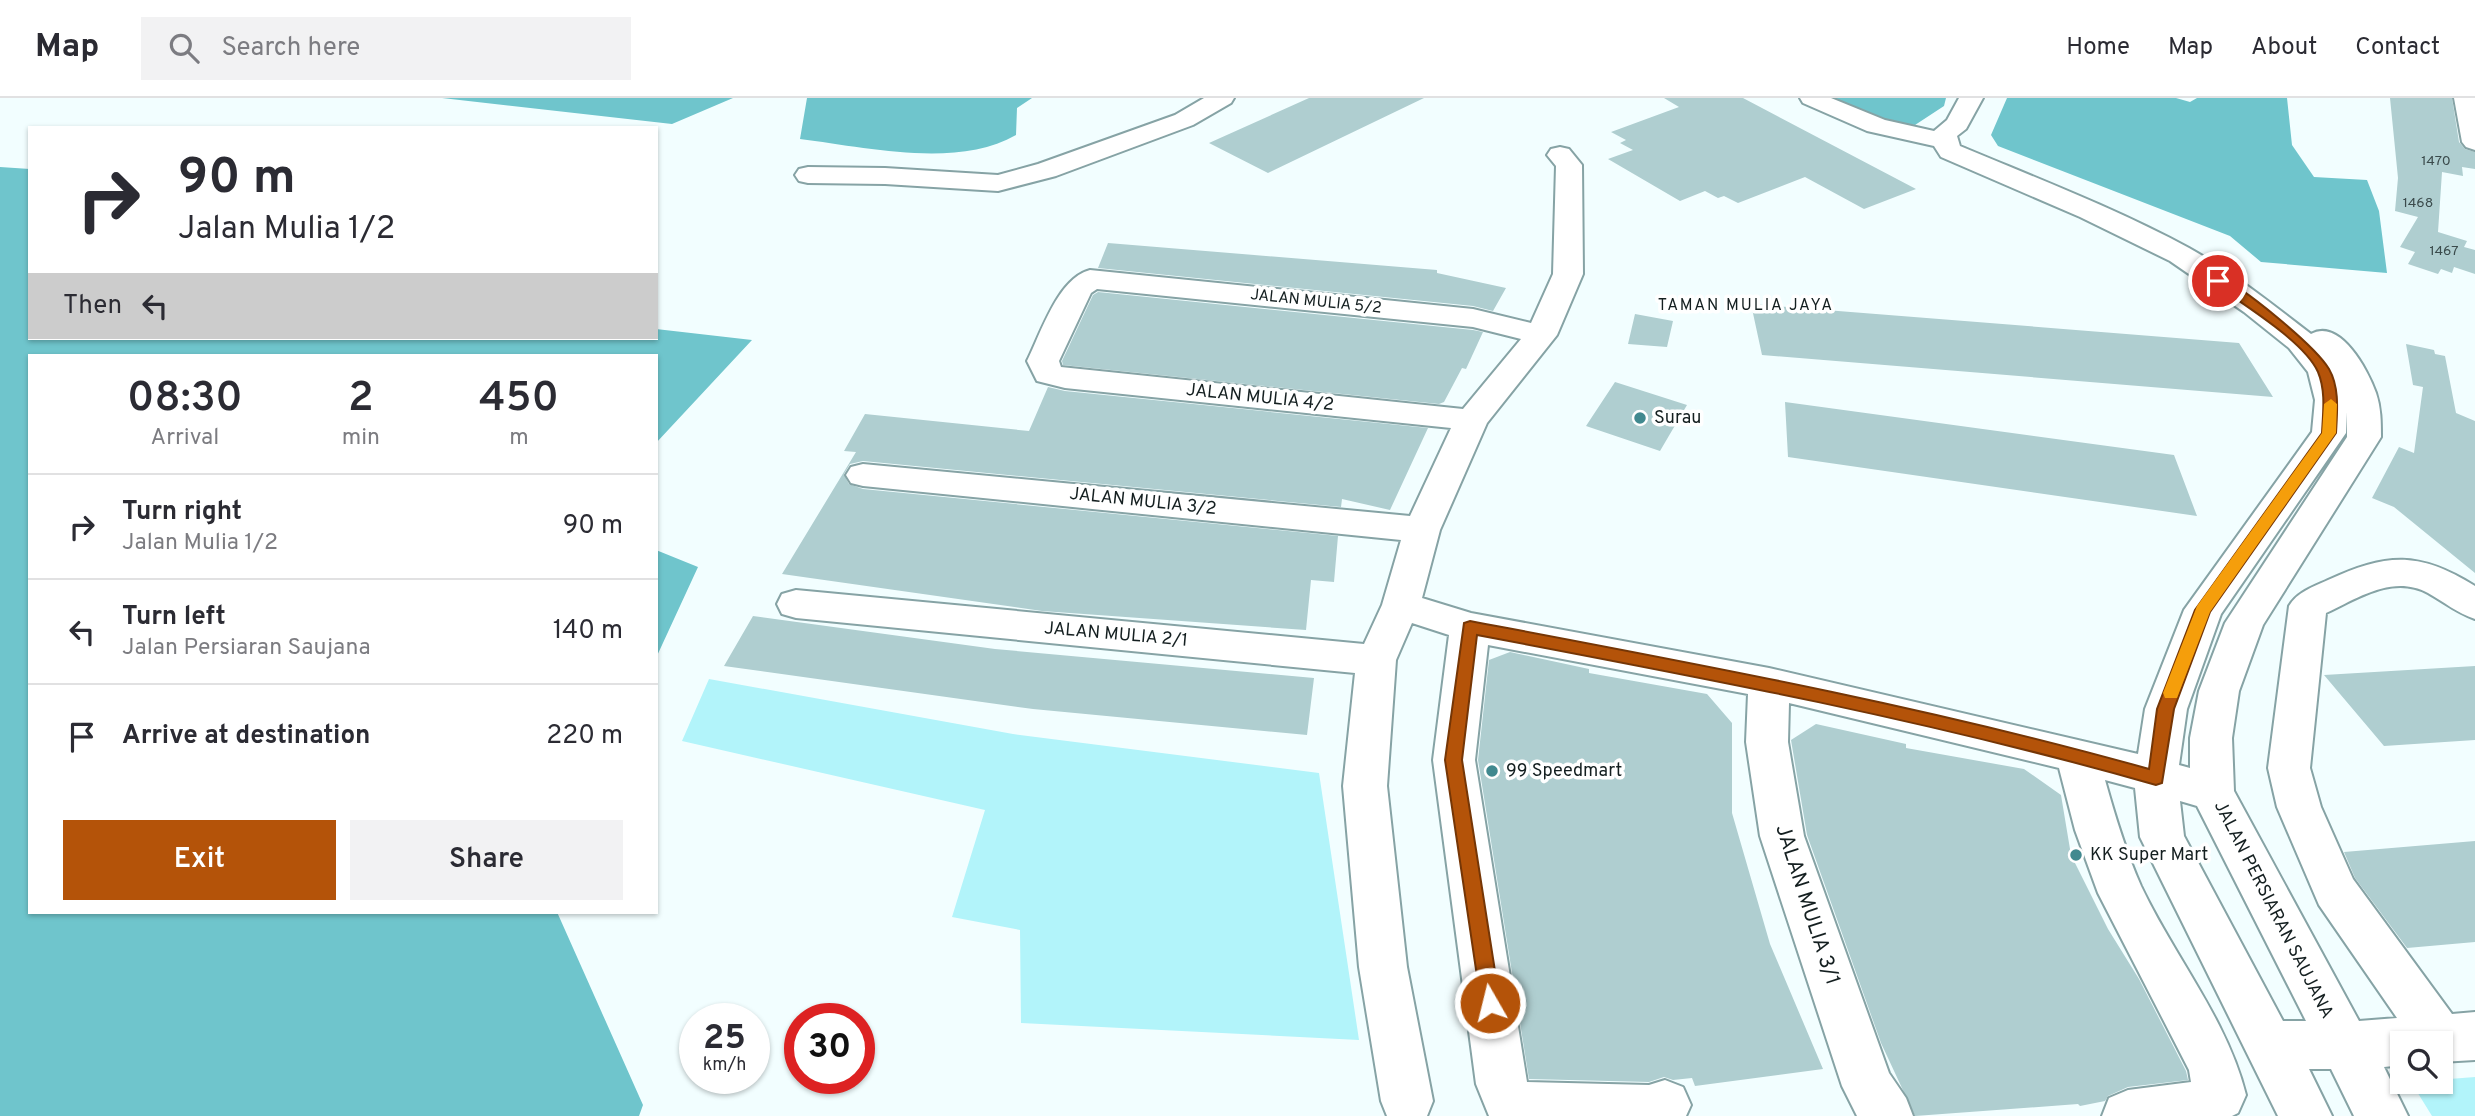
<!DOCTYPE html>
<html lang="en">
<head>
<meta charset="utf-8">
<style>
  body { margin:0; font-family:Overpass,sans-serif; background:#f2f2f3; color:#2b2b33; height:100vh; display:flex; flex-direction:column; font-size:26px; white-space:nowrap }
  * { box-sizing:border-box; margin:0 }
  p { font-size:23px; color:#7c7c81 }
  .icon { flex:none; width:38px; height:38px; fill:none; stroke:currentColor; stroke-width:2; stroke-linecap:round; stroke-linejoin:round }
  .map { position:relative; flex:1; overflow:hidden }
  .panel { position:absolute; left:28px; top:256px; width:630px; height:560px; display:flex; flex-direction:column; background:#fff; border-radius:0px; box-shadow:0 2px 5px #0004 }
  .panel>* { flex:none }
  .hud { position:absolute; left:28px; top:28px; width:630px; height:214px; border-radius:0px; box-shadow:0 2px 5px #0004; background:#fff; color:#2b2b33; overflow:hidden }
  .buttons { position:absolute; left:2390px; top:933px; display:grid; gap:14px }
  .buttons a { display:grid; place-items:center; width:63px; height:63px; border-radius:0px; background:#fff; box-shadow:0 2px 5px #0004; font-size:35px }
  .speed { position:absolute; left:679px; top:905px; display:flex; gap:14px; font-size:35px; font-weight:700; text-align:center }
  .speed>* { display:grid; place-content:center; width:91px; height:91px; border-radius:50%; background:#fff; box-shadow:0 2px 5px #0004; line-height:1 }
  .speed small { font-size:18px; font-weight:400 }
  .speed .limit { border:10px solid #d22; background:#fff; color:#111 }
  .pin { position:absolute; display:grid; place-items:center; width:60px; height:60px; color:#fff; margin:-30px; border:4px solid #fff; border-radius:50%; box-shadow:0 2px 7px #0007 }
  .me { position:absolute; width:77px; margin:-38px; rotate:352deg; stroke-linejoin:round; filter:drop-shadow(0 0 5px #0008) }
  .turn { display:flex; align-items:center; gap:24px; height:147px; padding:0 35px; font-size:32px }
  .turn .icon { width:91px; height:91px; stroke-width:2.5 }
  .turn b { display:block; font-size:49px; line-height:60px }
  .then { display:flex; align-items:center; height:66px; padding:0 35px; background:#0003; gap:14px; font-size:26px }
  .eta { display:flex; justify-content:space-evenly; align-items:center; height:119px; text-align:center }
  .eta b { font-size:42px; font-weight:600; line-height:49px }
  .action { display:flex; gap:14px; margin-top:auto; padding:14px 35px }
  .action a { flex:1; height:80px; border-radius:0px; background:#b45309; color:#fff; font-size:28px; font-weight:600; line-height:80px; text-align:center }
  .action a+a { background:#f2f2f3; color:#2b2b33 }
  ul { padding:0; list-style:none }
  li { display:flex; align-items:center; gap:21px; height:105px; padding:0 35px; border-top:2px solid #e1e1e2 }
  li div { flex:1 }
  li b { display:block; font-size:26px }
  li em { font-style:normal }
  header { display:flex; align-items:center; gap:42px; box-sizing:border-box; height:98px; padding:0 35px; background:#fff; border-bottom:2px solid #e1e1e2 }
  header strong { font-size:33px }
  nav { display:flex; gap:38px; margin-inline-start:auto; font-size:24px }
  .search { width:490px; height:63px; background:#f2f2f3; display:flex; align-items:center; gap:18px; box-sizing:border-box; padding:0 24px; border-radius:0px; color:#7c7c81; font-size:26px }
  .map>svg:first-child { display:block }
  .green { fill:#b2f4fa }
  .forest { fill:#6fc5cc }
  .building { fill:#afced0 }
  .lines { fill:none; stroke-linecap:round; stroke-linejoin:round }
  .minor-casing { stroke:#86a3a5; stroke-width:4 }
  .minor { fill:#fff; fill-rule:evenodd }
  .route { fill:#b45309; stroke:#753606; stroke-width:2 }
  .slow { fill:#f59e0b }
  .poi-dot { fill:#41898f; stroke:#fff; stroke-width:2.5 }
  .labels { text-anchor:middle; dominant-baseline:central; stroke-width:7; stroke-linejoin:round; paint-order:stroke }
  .number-label { font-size:14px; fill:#3b4b4c }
  .far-street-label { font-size:16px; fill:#141f20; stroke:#fff }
  .far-neighbourhood-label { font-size:16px; letter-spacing:2px; fill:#141f20; stroke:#fff }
  .street-label { font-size:18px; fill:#141f20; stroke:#fff }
  .poi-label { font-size:18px; fill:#141f20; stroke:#fff; text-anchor:start }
  .near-street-label { font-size:21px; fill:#141f20; stroke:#fff }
</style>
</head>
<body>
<header>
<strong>Map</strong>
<div class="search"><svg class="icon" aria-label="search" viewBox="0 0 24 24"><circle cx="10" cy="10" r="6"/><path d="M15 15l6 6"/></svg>Search here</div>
<nav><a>Home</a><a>Map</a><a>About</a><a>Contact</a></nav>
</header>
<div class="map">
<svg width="2475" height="1018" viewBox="0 0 2475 1018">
  <rect width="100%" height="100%" fill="#f2feff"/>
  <path class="green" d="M 709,581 L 1013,636 L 1319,675 L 1359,942 L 1021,925 L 1020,832 L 952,819 L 985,712 L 682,643 Z
    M 2475,979 L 2475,1018 L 2432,1018 L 2411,984 Z"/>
  <path class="forest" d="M 442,0 L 733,0 L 672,26 Z
    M 807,0 L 1032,0 L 1017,10 L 1016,37 C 957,71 865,49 800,41 Z
    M 1827,0 L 1946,0 L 1944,8 L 1915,27 L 1883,23 Z
    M 2007,0 L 2176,0 L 2190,4 L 2197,0 L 2287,0 L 2292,47 L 2314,79 L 2367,82 L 2379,113 L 2387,175 L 2261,164 L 2230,138 L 1998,48 L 1991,37 Z
    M 0,69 L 30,71 L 30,240 L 656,240 L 656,231 L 752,242 L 656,345 L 656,257 L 30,257 L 30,814 L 557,814 L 643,1007 L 639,1018 L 0,1018 Z
    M 656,452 L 698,469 L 656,560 Z"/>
  <path class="building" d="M 1309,0 L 1424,0 L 1268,75 L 1209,45 Z
    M 1664,0 L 1743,0 L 1916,91 L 1864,111 L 1805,79 L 1738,105 L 1724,98 L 1718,100 L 1705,93 L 1680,103 L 1608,61 L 1633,52 L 1620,45 L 1626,42 L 1611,34 L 1679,9 Z
    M 2390,0 L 2452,0 L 2459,44 L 2465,51 L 2475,54 L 2475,71 L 2462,69 L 2463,78 L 2442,74 L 2438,134 L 2467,143 L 2464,149 L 2475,152 L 2475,176 L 2454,169 L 2452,175 L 2441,171 L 2438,176 L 2408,166 L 2415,154 L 2400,149 L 2418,119 L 2395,113 L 2398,80 Z
    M 1108,145 L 1437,172 L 1437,175 L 1506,190 L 1493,213 L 1473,208 L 1098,170 Z
    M 1098,194 L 1473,232 L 1483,234 L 1466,271 L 1462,270 L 1444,304 L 1439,306 L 1063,267 L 1062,263 L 1093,197 Z
    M 1751,206 L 2239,245 L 2273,299 L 1762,257 Z
    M 1635,216 L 1673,223 L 1667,249 L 1628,246 Z
    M 2406,246 L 2434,252 L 2435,256 L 2445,258 L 2456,315 L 2475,323 L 2475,475 L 2394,409 L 2372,400 L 2399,349 L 2414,355 L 2423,289 L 2413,287 Z
    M 1615,284 L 1687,307 L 1660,353 L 1586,328 Z
    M 1048,289 L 1065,293 L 1428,330 L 1390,412 L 1342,401 L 1341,409 L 863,363 L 850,366 L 844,376 L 849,386 L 863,391 L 1338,438 L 1334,484 L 1311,482 L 1306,532 L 1042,513 L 782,476 L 856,354 L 844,353 L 865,316 L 1029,333 Z
    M 1785,304 L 2174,357 L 2197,418 L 1788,359 Z
    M 753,518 L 995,551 L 1314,580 L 1307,637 L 1033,611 L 724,568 Z
    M 1510,554 L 1589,571 L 1589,575 L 1707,596 L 1732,625 L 1732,715 L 1770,846 L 1823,971 L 1695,988 L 1692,980 L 1673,982 L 1664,979 L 1649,984 L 1529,981 L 1478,662 L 1489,562 Z
    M 2475,568 L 2475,642 L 2384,648 L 2324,577 Z
    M 1816,626 L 1906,646 L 1906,650 L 2024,671 L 2061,697 L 2071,757 L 2108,831 L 2139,881 L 2186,973 L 2188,982 L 2128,989 L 2108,998 L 2105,1003 L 2080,1008 L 2078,1006 L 1915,1018 L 1881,945 L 1807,737 L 1791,642 Z
    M 2475,743 L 2475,844 L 2407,850 L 2355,780 L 2344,754 Z"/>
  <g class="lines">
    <g class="minor-casing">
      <path id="minor" d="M 1204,0 L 1234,0 L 1231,5 L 1193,27 L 1056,78 L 998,93 L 885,86 L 808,85 L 799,83 L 795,77 L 799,71 L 808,69 L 885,70 L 998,77 L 1038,66 L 1175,17 Z
        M 1800,0 L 1831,0 L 1885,22 L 1934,33 L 1947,22 L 1959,0 L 1983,0 L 1966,31 L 1957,38 L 1960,48 C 2036,80 2115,110 2189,150 C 2232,174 2272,206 2311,236 C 2340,220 2368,272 2376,295 C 2381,310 2381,324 2381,339 L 2263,527 L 2239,593 L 2232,640 L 2234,693 L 2359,923 L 2397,920 L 2319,807 L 2277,709 L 2268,670 L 2289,508 C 2297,494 2313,489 2328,482 C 2387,455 2419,453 2475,488 L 2475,521 C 2457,515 2444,504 2428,495 C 2393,476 2358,500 2326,515 L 2310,670 L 2321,709 L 2353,781 L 2452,916 L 2475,914 L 2475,962 L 2441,964 L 2441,945 L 2403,945 L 2403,967 L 2384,969 L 2408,1018 L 2354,1018 L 2331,971 L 2309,971 L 2332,1018 L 2278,1018 L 2140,739 L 2135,690 L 2105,682 C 2115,718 2126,754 2141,788 C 2174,858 2227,921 2246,997 L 2238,1015 L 2232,1018 L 2102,1018 L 2109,1000 L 2128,992 L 2191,984 L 2189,972 L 2098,795 L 2075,732 L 2059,670 L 1789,605 L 1788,644 L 1804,738 L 1889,975 L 1906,1000 L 1913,1018 L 1857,1018 L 1842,988 L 1760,738 L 1746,644 L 1748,596 L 1488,547 L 1475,662 L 1527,984 L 1649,987 L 1665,982 L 1683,989 L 1691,1007 L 1686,1018 L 1489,1018 L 1476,986 L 1433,662 L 1449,537 L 1412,525 L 1396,562 L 1387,688 L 1407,869 L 1433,1003 L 1427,1018 L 1387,1018 L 1381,1003 L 1359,869 L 1343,688 L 1355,575 L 796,520 L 782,516 L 777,506 L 782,496 L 796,492 L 1364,546 L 1382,507 L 1401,442 L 863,388 L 851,385 L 846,377 L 851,369 L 863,366 L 1410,418 L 1451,330 L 1065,290 L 1037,283 L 1027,263 C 1041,235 1058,180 1090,172 L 1473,211 L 1531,225 L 1553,176 L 1556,68 L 1547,57 L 1551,51 L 1560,49 L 1569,51 L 1582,67 L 1583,176 L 1557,237 L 1487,325 L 1440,432 L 1422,500 L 1471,515 L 1769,570 L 2138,656 L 2145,611 L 2184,512 L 2312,334 L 2315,302 L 2308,274 L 2289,250 L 2244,214 L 2170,163 L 2080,119 L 1941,59 L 1934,48 L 1867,33 L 1803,5 ZM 1097,191 L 1473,229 L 1521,241 L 1463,311 L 1061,269 L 1059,263 L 1091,195 ZM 2347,314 L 2347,339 L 2225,525 L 2199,593 L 2190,640 L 2190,670 L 2179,667 L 2187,611 L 2221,516 L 2346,335 ZM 2180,703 L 2197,708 L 2306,923 L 2283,923 L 2184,738 Z
        M 2454,0 L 2475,0 L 2475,52 L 2466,49 L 2462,44 Z"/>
    </g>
    <use href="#minor" class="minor"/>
  </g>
  <path class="route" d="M 2218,179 C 2242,187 2316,249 2329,271 C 2340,290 2337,315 2336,335 L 2210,514 L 2174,611 L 2162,685 L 2156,687 C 1933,623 1705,580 1477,537 L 1462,662 L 1500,905 L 1497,912 L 1490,915 L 1482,912 L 1445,662 L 1464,525 L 1470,523 C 1697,566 1926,608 2149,671 L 2157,611 L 2195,512 L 2322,335 C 2323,315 2326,293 2318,274 C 2304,243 2242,206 2213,185 L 2213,180 Z"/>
  <path class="slow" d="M 2331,301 L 2337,306 L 2336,335 L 2210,514 L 2177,600 L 2165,600 L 2163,595 L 2197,508 L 2322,335 L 2324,306 Z"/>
  <g class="poi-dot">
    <circle cx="1640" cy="320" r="7"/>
    <circle cx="1492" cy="673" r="7"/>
    <circle cx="2076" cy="757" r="7"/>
  </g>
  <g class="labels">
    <g class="number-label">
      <text x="2436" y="63">1470</text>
      <text x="2418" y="105">1468</text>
      <text x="2444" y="153">1467</text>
    </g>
    <g class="far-street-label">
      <text transform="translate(1316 204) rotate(6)">JALAN MULIA 5/2</text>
    </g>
    <g class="far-neighbourhood-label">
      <text x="1746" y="208">TAMAN MULIA JAYA</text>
    </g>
    <g class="street-label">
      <text transform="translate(1260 300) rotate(6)">JALAN MULIA 4/2</text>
      <text transform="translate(1143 404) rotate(6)">JALAN MULIA 3/2</text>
      <text transform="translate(1116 537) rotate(5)">JALAN MULIA 2/1</text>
      <text transform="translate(2273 812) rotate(63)">JALAN PERSIARAN SAUJANA</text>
    </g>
    <g class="poi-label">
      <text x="1654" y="320">Surau</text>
      <text x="1506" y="673">99 Speedmart</text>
      <text x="2090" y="757">KK Super Mart</text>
    </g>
    <g class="near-street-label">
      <text transform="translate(1807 807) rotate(72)">JALAN MULIA 3/1</text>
    </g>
  </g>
</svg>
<div class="buttons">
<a><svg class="icon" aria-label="search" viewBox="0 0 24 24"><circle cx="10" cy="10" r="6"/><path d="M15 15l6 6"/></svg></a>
</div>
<div class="speed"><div>25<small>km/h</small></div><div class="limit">30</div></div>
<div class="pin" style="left:2218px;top:183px;background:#d93025"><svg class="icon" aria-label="arrive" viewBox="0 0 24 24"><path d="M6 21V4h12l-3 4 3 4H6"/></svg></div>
<svg class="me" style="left:1490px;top:905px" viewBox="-20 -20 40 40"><circle r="17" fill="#b45309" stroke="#fff" stroke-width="3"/><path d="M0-11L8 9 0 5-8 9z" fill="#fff"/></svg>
<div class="hud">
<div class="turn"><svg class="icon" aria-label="right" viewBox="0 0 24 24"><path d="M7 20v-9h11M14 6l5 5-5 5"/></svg><div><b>90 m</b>Jalan Mulia 1/2</div></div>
<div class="then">Then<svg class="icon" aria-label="left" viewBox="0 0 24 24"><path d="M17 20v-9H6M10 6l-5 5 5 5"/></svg></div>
</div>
<section class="panel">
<div class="eta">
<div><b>08:30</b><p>Arrival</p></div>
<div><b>2</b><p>min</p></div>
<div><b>450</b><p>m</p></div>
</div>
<ul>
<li><svg class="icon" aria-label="right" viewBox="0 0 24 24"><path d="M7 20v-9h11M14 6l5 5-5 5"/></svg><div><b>Turn right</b><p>Jalan Mulia 1/2</p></div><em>90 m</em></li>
<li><svg class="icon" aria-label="left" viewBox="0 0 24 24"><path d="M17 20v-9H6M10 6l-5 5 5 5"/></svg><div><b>Turn left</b><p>Jalan Persiaran Saujana</p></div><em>140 m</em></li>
<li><svg class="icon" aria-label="arrive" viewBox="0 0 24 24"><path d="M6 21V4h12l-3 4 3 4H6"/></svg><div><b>Arrive at destination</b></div><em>220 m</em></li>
</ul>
<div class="action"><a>Exit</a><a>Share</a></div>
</section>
</div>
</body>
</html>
